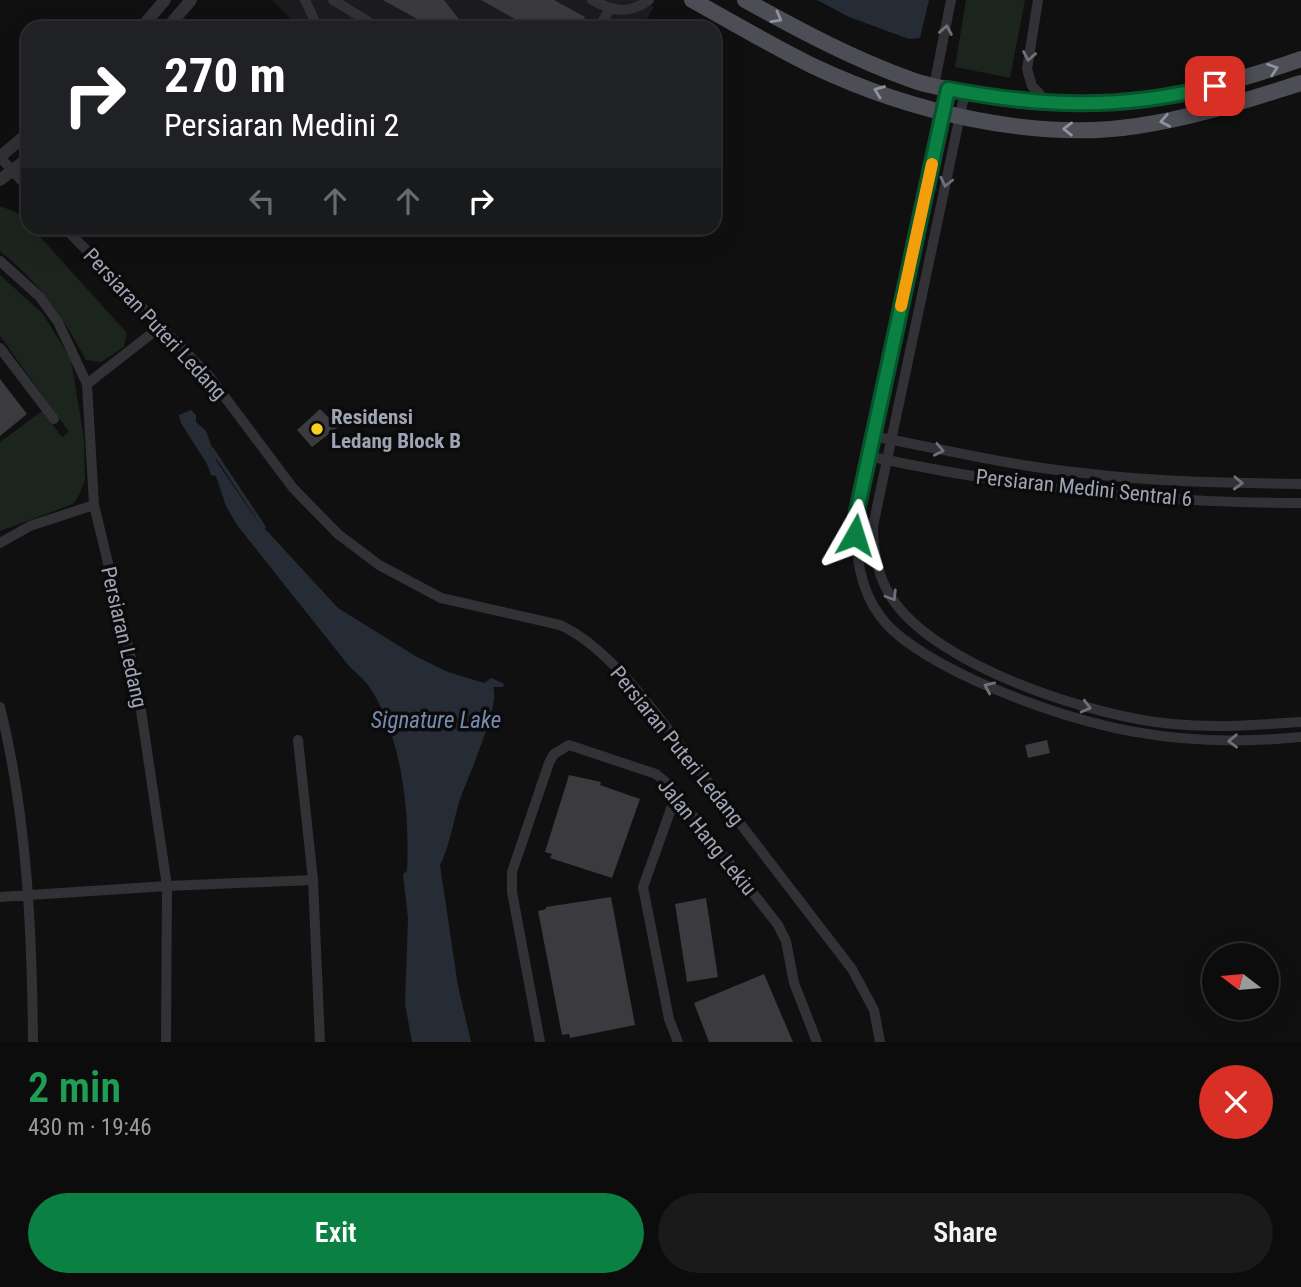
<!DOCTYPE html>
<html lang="en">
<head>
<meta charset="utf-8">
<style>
  body { margin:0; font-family:"Roboto Condensed",sans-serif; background:#1a1a1b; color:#f1f3f6; height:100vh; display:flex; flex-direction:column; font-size:26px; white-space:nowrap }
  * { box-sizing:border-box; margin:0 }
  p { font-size:23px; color:#9a9b9d }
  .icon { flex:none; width:38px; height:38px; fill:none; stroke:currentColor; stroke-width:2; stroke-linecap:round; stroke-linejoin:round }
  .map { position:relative; height:1042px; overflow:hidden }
  .side { display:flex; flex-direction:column; background:#0c0c0d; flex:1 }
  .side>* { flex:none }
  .top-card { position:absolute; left:21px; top:21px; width:700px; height:214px; border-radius:21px; box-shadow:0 7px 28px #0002,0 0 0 2px #2c2c2e; background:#202124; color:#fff; overflow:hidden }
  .needle { width:46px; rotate:286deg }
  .tools { position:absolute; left:1202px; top:943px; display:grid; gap:14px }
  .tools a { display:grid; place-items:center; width:77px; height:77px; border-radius:50%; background:#0c0c0d; box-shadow:0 7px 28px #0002,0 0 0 2px #2c2c2e; font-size:35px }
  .pin { position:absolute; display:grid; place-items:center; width:60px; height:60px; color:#fff; margin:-30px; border-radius:14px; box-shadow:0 4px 10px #0006 }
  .me { position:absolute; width:77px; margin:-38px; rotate:6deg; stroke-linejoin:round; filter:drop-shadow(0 0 5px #0008) }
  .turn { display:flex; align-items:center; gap:24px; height:147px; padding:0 28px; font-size:32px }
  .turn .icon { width:91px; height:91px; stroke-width:2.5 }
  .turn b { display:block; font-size:49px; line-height:60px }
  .lanes { display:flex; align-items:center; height:66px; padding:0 28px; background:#0003; justify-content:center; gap:35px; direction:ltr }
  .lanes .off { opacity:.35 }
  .round { display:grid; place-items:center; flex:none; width:74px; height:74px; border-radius:37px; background:#1a1a1b }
  .head { display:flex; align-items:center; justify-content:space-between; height:119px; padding:0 28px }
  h1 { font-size:42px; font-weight:600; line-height:52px; color:#1e9e55 }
  .button { display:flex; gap:14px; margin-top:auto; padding:14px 28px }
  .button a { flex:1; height:80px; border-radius:42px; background:#0b8043; color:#fff; font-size:28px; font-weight:600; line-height:80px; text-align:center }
  .button a+a { background:#1a1a1b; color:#f1f3f6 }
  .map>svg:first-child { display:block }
  .built { fill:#1c1c1e }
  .green { fill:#1c241e }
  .water { fill:#262c35 }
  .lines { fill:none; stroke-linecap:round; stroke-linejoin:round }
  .stream { stroke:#262c35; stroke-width:3.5 }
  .building { fill:#3a3a3f }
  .minor { stroke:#313136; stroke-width:10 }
  .tertiary { stroke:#313136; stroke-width:12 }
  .primary { stroke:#4d4d55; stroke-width:16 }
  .oneway { stroke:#8f92a0 }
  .oneway2 { stroke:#6e707b }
  .route-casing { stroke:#07532c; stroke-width:18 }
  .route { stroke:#0b8043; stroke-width:12 }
  .slow { stroke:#f59e0b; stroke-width:12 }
  .poi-dot { fill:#f9d020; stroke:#0b0b0c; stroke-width:2.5 }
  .labels { text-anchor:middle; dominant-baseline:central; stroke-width:7; stroke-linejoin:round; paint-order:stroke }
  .street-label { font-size:21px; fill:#a0a3b3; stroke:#0b0b0c }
  .poi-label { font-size:21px; font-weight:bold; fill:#a0a3b3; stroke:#0b0b0c; text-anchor:start }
  .water-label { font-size:23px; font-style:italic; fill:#758bb0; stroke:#0b0b0c }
</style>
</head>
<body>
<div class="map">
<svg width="1301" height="1042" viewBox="0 0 1301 1042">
  <rect width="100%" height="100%" fill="#101011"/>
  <path class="built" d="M 272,0 L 642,0 L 654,7 L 641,28 L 299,28 Z"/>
  <path class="green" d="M 966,0 L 1025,0 L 1010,78 L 955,67 Z
    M 0,206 L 20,214 L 28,223 L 28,228 L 32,228 L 127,333 L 124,347 L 101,362 L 86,360 C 61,313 42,286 0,251 Z
    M 0,275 L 43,314 L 71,360 L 84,439 L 85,480 L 79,495 L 73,504 L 0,531 L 0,442 L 42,411 L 62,437 L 69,432 L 0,336 Z"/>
  <path class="water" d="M 817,0 L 929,0 L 920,38 L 909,39 L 849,17 Z
    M 191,410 L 196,415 L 196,422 L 206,431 L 217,462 L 256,519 L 338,608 L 417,657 L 448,672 L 484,683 L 491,678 L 503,683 L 504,687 L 493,687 C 501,705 467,779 459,802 C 453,823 450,845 440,865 L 458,986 L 471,1042 L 412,1042 L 405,1004 L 408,918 L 403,874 L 407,871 C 410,814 402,733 368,685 C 363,678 355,672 349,666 L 237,525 L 226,506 L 216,476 L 211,475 L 207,464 L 181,423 L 179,415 Z"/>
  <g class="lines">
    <path class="stream" d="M 212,449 L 264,527"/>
  </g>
  <path class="building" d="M 383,0 L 444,0 L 466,28 L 415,28 L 419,20 Z
    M 481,0 L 554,0 L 585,17 L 579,28 L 531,28 Z
    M 0,379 L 27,414 L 0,436 Z
    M 320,409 L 338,427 L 312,447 L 297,430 Z
    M 1047,740 L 1050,753 L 1028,758 L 1025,745 Z
    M 569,775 L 601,782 L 600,785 L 640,799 L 612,878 L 550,858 L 552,854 L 545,852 Z
    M 611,897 L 635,1025 L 570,1038 L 569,1034 L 562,1035 L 538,911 L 546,909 L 546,907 Z
    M 706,898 L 718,977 L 687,982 L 675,904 Z
    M 764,974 L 793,1042 L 709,1042 L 694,1003 Z"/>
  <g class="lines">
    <path class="minor" d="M 305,0 L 318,28
      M 333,0 L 379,28
      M 592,0 C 613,11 629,15 649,0
      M 1038,0 L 1027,69 L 1032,86 L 1048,103
      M 598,28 L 610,9
      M 934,86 L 951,0
      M 948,89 L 855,520 C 856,553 859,588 880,616 C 899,643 946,667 976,681 C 1087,730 1180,749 1301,737
      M 965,92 L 873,526 C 873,552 877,575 891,597 C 936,667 1094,717 1173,724 C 1216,728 1258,725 1301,722
      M 0,157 L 28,188
      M 65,228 L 209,376 L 293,488 L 338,534 L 379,565 L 441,598 L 560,625 C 616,650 671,735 709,783 C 757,845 805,907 852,969 L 874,1010 L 880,1042
      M 0,261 L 40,297 L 58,322 L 87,384 L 94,505 L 137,683 L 167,886 L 166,1042
      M 0,348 L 54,419
      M 87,384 L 160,327
      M 872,436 C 942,449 1012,466 1083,473 C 1155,482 1228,483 1301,484
      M 868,456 C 1010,487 1156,503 1301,503
      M 0,543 L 30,526 L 94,505
      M 0,707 C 27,815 32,931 33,1042
      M 298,740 L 313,880 L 320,1042
      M 676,795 L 643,887 L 669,1019 L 678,1042
      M 0,897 L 167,886 L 313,880
      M 540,1042 L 512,892 L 512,872 L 549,763 L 554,754 L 569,745 L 656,774 L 668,784 L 778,925 L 786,941 L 794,983 L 817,1042"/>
    <path class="tertiary" d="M 141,28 L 165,0
      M 167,28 L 191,0
      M 0,157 L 28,133
      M 0,180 L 28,158"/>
    <path class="primary" d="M 692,0 C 732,22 772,46 813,66 C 908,111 1032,142 1137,126 C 1193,118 1247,100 1301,83
      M 745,0 C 799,30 853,59 912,80 C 931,87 953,90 974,94 C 1093,116 1188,99 1301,59"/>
  </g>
  <defs><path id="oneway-chevron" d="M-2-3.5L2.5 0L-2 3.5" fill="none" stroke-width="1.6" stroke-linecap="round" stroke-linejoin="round" transform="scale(1.75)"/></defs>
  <g class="oneway">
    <use href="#oneway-chevron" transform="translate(777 18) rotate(29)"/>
    <use href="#oneway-chevron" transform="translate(1273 69) rotate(-19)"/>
    <use href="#oneway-chevron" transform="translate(879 91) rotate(-159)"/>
    <use href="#oneway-chevron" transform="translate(1165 121) rotate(169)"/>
    <use href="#oneway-chevron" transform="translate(1068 129) rotate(-179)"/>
  </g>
  <g class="oneway2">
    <use href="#oneway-chevron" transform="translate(946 30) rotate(-80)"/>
    <use href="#oneway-chevron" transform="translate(1029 56) rotate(100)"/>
    <use href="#oneway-chevron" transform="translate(946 182) rotate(103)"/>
    <use href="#oneway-chevron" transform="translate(939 450) rotate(12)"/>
    <use href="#oneway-chevron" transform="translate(1238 483) rotate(2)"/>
    <use href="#oneway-chevron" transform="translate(892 596) rotate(58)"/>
    <use href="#oneway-chevron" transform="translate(989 687) rotate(-156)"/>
    <use href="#oneway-chevron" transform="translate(1086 707) rotate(15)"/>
    <use href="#oneway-chevron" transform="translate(1233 741) rotate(179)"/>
  </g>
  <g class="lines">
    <g class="route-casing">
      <path id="route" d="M 855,535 L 855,520 L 948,89 C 1042,107 1122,110 1215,86"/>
    </g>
    <use href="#route" class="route"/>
    <path class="slow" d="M 901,306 L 932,164"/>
  </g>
  <circle class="poi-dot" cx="317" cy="429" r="7"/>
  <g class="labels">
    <g class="street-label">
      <text transform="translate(155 324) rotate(47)">Persiaran Puteri Ledang</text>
      <text transform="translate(1084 488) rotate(6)">Persiaran Medini Sentral 6</text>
      <text transform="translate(124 637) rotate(77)">Persiaran Ledang</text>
      <text transform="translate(677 746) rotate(51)">Persiaran Puteri Ledang</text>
      <text transform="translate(707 837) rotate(51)">Jalan Hang Lekiu</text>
    </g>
    <g class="poi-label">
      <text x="331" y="417">Residensi<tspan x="331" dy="24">Ledang Block B</tspan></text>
    </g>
    <g class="water-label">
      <text x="436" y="720">Signature Lake</text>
    </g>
  </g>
</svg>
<div class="tools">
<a><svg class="needle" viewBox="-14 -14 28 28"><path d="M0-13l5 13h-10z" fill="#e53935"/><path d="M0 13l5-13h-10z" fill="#9a9b9d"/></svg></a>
</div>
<div class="pin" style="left:1215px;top:86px;background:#d93025"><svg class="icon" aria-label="arrive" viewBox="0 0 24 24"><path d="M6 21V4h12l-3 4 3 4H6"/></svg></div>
<svg class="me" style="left:855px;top:535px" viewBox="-20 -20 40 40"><path d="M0-17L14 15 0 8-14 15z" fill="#0b8043" stroke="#fff" stroke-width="4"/></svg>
<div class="top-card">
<div class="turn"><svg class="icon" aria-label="right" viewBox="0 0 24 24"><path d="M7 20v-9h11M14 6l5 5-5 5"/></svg><div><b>270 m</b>Persiaran Medini 2</div></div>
<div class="lanes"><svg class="icon off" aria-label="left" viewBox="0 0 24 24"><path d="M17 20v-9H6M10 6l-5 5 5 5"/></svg><svg class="icon off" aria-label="ahead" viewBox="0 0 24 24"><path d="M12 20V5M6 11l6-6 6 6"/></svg><svg class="icon off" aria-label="ahead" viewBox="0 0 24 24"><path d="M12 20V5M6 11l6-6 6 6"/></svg><svg class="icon" aria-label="right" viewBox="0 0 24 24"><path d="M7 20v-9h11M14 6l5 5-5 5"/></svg></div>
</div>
</div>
<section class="side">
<div class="head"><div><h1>2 min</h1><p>430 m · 19:46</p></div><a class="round" style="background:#d93025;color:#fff"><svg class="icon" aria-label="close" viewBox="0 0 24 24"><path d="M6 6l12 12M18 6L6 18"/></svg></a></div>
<div class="button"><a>Exit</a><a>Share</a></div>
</section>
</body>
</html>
